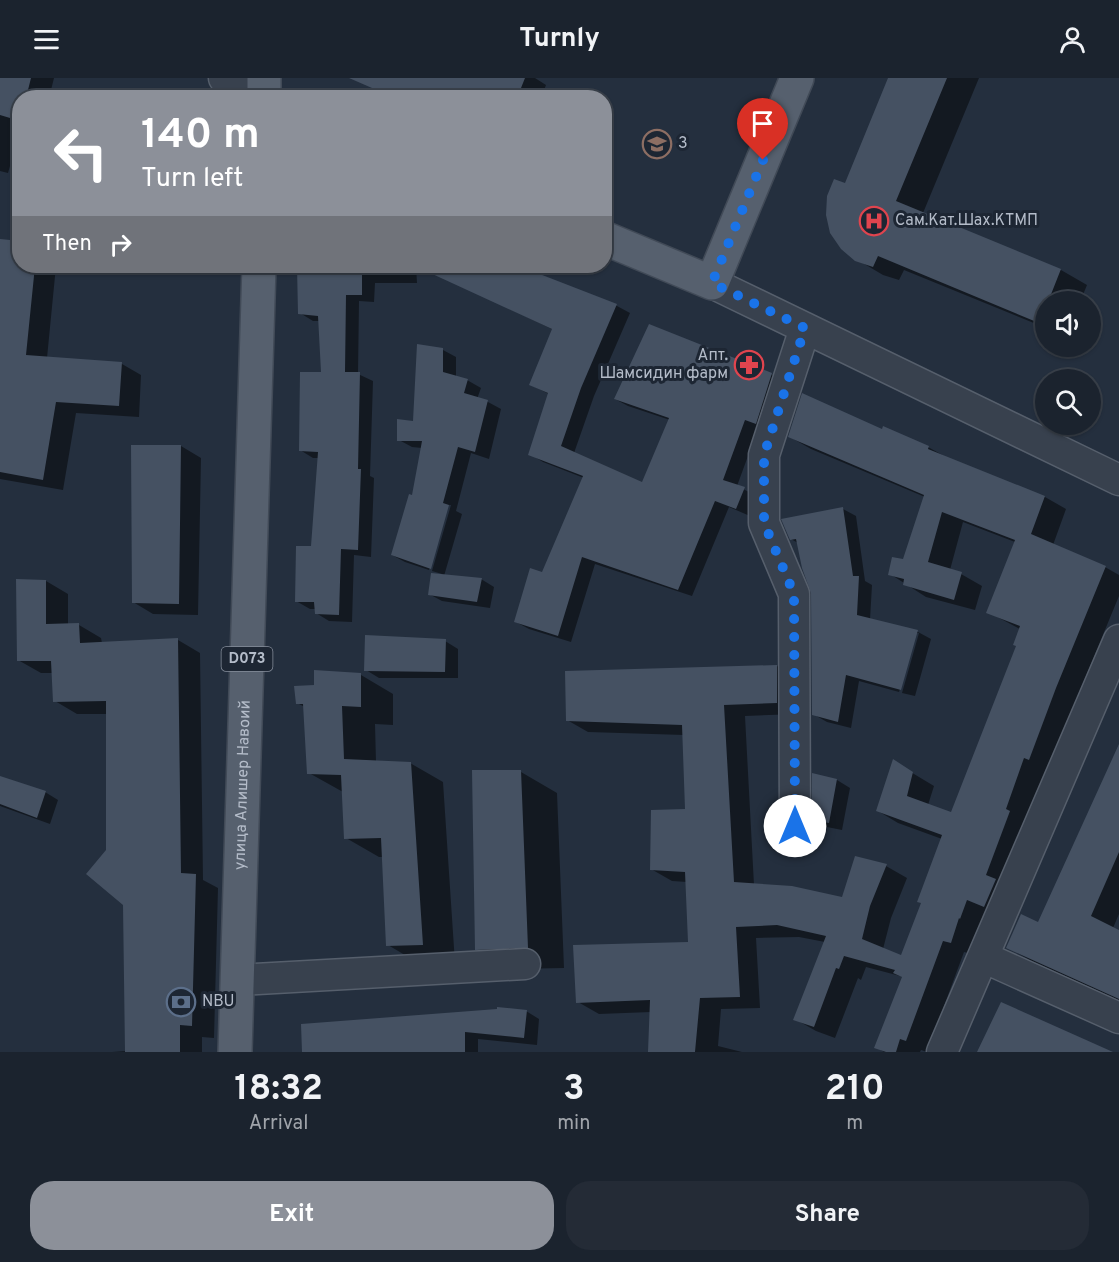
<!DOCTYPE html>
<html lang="en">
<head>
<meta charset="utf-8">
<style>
  body { margin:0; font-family:Overpass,sans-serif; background:#242b36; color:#f1f3f6; height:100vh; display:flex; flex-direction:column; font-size:22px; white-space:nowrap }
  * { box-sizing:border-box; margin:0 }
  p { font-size:20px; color:#a0a4aa }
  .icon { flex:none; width:33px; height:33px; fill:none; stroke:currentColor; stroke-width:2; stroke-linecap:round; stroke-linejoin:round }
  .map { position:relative; height:974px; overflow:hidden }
  .details { display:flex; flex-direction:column; background:#1b232e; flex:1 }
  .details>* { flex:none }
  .guide { position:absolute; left:12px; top:12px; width:600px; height:183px; border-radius:24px; box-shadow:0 2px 4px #0004,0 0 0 2px #39404a; background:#8c9099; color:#fff; overflow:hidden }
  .fabs { position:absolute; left:1035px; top:213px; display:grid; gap:12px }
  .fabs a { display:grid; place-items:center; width:66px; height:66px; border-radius:50%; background:#1b232e; box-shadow:0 2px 4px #0004,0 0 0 2px #39404a; font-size:30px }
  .pin { position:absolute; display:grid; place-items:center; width:51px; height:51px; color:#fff; margin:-62px -26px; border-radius:50% 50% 50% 0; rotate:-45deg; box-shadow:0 0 6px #0007 }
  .pin .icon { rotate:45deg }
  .me { position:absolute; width:66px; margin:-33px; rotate:0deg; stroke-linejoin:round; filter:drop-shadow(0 0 4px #0008) }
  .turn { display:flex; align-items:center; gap:21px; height:126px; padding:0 30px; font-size:27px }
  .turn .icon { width:78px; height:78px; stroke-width:2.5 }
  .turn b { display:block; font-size:42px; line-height:51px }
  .then { display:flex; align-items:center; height:57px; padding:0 30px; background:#0003; gap:12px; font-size:22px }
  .eta { display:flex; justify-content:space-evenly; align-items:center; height:102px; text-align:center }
  .eta b { font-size:36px; font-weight:700; line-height:42px }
  .cta { display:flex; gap:12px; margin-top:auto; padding:12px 30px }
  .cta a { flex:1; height:69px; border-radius:24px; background:#8c9099; color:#fff; font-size:24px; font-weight:700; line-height:69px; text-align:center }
  .cta a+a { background:#242b36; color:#f1f3f6 }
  header { display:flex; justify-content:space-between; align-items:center; height:78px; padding:0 30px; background:#1b232e; font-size:27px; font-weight:700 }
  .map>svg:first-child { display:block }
  .shadow { fill:#0007 }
  .building { fill:#455162 }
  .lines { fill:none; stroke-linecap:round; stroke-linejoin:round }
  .minor-casing { stroke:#565f6c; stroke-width:33 }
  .major-casing { stroke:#414a57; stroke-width:36 }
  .minor { stroke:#38414e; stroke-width:30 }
  .major { stroke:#56606e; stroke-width:33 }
  .route { stroke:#1a73e8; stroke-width:10; stroke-dasharray:0 18 }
  .labels { text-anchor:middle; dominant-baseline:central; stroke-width:6; stroke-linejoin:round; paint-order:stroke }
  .shield { fill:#1d2633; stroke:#878f9c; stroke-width:1.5 }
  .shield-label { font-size:15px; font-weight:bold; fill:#b4bcc9 }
  .poi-label { font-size:16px; fill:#b4bcc9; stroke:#1d2633; text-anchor:start }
  .street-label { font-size:16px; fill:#b4bcc9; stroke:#1d2633 }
</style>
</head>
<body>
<header><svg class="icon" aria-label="menu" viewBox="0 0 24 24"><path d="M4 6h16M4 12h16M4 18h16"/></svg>Turnly<svg class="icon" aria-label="person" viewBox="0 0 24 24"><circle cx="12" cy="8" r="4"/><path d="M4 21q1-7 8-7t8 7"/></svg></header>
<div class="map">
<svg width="1119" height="974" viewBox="0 0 1119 974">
  <rect width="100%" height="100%" fill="#242f3e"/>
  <path class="shadow" d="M 0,0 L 54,0 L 49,20 L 20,20 L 20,53 L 8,95 L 0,93 Z
    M 375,0 L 535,0 L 546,7 L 541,20 L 391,20 L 374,10 Z
    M 890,0 L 979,0 L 923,135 L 1061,192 L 1087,207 L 1080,224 L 1046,224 L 1046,250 L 904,192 L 899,202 L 883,197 L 856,181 L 846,107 Z
    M 0,163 L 20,188 L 56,188 L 47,280 L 122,286 L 141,297 L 139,339 L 76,335 L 63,412 L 0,401 Z
    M 299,188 L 416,188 L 417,205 L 375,205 L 374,224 L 359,223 L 358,296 L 373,303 L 370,398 L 374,400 L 371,479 L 354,477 L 352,544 L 329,543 L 316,535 L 316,531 L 310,531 L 296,523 L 312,470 L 319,380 L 313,380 L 300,372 L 322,296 L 319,243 L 313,243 L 300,235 Z
    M 424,188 L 515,188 L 617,228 L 630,235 L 594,318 L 574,375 L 642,406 L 670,342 L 628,328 L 615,321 L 650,248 L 772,297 L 785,304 L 759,348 L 737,408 L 757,418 L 750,438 L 729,429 L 692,518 L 595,486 L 571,564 L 529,551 L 516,544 L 543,496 L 584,400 L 543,384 L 530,376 L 549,316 L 531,307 L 554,252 L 424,190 Z
    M 443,272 L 456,279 L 456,299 L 467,302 L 481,310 L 477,321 L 488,324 L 501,331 L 489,381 L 471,375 L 456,433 L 462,436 L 444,498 L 481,501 L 494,509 L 490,530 L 442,523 L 429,516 L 442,496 L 432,493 L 451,427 L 448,427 L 429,492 L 405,484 L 392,477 L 413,419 L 422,370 L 412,369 L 399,362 L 414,345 Z
    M 883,353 L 928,369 L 946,379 L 1045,419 L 1066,431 L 1053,467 L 1105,489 L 1119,497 L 1119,518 L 1076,622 L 1050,693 L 1046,691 L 1027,744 L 972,876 L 964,874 L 927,974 L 921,972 L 920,974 L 884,974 L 876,969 L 904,899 L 866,889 L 861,902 L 858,900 L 835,960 L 816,953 L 795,941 L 825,864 L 799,859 L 756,860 L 760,930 L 721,931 L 718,968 L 742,974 L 649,974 L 651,934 L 599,936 L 578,924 L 690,865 L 687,804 L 672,803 L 651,791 L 687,733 L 684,657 L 588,654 L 567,642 L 777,588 L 798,600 L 798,636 L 745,638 L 754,807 L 842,820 L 886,788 L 907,800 L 891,840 L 883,871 L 901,879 L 923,825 L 942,761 L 898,745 L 878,733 L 894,684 L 934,708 L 928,727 L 952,736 L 1017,567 L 1020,551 L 988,534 L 1015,464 L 963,444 L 950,492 L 961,496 L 982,508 L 975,532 L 926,519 L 890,496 L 904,483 L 925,419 L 811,371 L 790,359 Z
    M 133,368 L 181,368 L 201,380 L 198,537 L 153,536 L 133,524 Z
    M 843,431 L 856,438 L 865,503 L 872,507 L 870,542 L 918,554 L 931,561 L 915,618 L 902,615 L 919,555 L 916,555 L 899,614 L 859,603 L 851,650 L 827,644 L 813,636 L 813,515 L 798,465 L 791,461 Z
    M 46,503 L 68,516 L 68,547 L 79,547 L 101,560 L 102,565 L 178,562 L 200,575 L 203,802 L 218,810 L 214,960 L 202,959 L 202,974 L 112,974 L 126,973 L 125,826 L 107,772 L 108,636 L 77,636 L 55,623 L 53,595 L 41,595 L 18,582 Z
    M 445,563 L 458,571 L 458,600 L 379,600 L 366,592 Z
    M 361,597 L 393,616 L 393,647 L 375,646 L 376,684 L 410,685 L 443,704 L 455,885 L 420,886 L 388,867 L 383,779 L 379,779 L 346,760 L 343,714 L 309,695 L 305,629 L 297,625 L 315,609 Z
    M 1119,670 L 1119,836 L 1113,850 L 1119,853 L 1119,922 L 1030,882 L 1008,870 L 1038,846 Z
    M 521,694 L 557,715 L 564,890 L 513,891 L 477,871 Z
    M 814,697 L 837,702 L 850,710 L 842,752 L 827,749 L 814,741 Z
    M 0,700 L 45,714 L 58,722 L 50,746 L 0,728 Z
    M 526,933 L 539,941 L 537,967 L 478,961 L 478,974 L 304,974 Z"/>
  <path class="building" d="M 0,0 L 31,0 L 26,20 L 20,20 L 20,43 L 0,37 Z
    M 349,0 L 525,0 L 517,20 L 395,20 Z
    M 888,0 L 947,0 L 896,123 L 1061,191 L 1048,224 L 1046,224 L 1046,229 L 1039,245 L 878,178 L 873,189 L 855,183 L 841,171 L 830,155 L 826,137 L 827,118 L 834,101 L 845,105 Z
    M 0,161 L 20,163 L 20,188 L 35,188 L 26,277 L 122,284 L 119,328 L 56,324 L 43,402 L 0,394 Z
    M 297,188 L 362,188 L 362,217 L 346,217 L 345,294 L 360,294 L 358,391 L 361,391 L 358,472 L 341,471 L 339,537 L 315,536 L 314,524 L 295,524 L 296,468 L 311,468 L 318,374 L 299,373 L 300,294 L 321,294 L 318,238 L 298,236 Z
    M 415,188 L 519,188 L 617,226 L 581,310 L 561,368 L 642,404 L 669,340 L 614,321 L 649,246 L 772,295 L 756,346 L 745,342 L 723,402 L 745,409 L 736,431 L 715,423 L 678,512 L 582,479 L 558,558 L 514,544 L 530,490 L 542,494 L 583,398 L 528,377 L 548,315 L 529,307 L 552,251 Z
    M 417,266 L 443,270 L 443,294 L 468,301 L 464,315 L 488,322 L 475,374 L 458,369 L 443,425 L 449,427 L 431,491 L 391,477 L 409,416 L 412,417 L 422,363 L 397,363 L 397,341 L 413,343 Z
    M 802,315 L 882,351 L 883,348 L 929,368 L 928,371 L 1045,418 L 1031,456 L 1106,488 L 1056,610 L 1029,682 L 1024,680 L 1006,731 L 1010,733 L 986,797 L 996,801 L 984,829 L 967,822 L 960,841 L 959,840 L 951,865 L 943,863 L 906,963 L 900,961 L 896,974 L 886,974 L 874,970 L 902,899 L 893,895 L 895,892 L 844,878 L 839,891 L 836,890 L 814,949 L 793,942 L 826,858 L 777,847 L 736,849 L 740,919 L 700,920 L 695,974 L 648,974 L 650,922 L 576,925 L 573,867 L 688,864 L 685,794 L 650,792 L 651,732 L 685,731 L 682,647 L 566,643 L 565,593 L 777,587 L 777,625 L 724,627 L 734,804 L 792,808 L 842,819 L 855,778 L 887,786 L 870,828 L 862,861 L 901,877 L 921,825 L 917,824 L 942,757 L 876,733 L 893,681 L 913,694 L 907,718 L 951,734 L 1016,568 L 1013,567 L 1020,548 L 986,535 L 1015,462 L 942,434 L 928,484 L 962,494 L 954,522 L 903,507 L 904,501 L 888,497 L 892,479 L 903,481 L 924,417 L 788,359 Z
    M 131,367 L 181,367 L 179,526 L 132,525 Z
    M 843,429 L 853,498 L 859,498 L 857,537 L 918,552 L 901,612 L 846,597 L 838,644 L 812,637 L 811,515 L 802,490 L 796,461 L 790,462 L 781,441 Z
    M 431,495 L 482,500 L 477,524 L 428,517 Z
    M 16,501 L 46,502 L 46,546 L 79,545 L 80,565 L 178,560 L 181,795 L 196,796 L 192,948 L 180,947 L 180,974 L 125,974 L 123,827 L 86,796 L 106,772 L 106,623 L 53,624 L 51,583 L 17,583 Z
    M 365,557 L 446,561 L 445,594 L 364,593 Z
    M 314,592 L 361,595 L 361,629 L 342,628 L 344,681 L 411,684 L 423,867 L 386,868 L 381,760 L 344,761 L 341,697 L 307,696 L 303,626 L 296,626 L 294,608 L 314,607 Z
    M 1119,666 L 1119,774 L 1091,838 L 1119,852 L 1119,921 L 1006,870 L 1021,836 L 1038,844 Z
    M 472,692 L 521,692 L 528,870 L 475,872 Z
    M 812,695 L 837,701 L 829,745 L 812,742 Z
    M 0,698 L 46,713 L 37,740 L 0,726 Z
    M 1001,924 L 1113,974 L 977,974 Z
    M 497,929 L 527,932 L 524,960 L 465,954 L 465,974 L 302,974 L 301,946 L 497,931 Z"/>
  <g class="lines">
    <g class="minor-casing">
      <path id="minor" d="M 224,0 L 264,16
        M 712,205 L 1119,402
        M 795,748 L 794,516 L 764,445 L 764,377 L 805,250
        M 983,879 L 1119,940
        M 238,902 L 525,886
        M 942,974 L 1119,562"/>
    </g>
    <g class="major-casing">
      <g id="major">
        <path d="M 264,20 L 264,0"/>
        <path d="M 604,160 L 712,205 L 797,0"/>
        <path id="s1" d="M 235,974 L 259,188"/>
      </g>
    </g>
    <use href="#minor" class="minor"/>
    <use href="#major" class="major"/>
  </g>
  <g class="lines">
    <path class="route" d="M 763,82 L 712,205 L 805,250 L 764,377 L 764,445 L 794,516 L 795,748"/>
  </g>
  <defs>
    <g id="school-ring" transform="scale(1.5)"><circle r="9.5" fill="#1d2633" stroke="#8d6e63" stroke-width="1.5"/><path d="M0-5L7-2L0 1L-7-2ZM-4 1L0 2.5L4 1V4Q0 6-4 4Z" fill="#8d6e63"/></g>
    <g id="hospital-ring" transform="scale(1.5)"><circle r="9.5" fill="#1d2633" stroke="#e0444e" stroke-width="1.5"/><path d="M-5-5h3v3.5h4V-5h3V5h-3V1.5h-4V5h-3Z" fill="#e0444e"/></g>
    <g id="pharmacy-ring" transform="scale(1.5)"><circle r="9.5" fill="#1d2633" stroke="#e0444e" stroke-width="1.5"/><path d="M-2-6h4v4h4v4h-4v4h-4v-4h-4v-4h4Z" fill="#e0444e"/></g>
    <g id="bank-ring" transform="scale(1.5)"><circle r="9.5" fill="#1d2633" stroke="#5c6f8a" stroke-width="1.5"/><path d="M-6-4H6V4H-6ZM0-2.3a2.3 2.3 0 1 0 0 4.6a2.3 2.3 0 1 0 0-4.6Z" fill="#5c6f8a"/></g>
  </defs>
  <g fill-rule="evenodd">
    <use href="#school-ring" x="657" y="66"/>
    <use href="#hospital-ring" x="874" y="143"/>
    <use href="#pharmacy-ring" x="749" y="287"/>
    <use href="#bank-ring" x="181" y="924"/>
  </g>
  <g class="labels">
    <rect class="shield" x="221.5" y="569" width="51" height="24" rx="4.5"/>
    <g class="shield-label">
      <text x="247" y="581">D073</text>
    </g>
    <g class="poi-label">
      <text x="678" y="66">3</text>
      <text x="895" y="143">Сам.Кат.Шах.КТМП</text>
      <text x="728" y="278" text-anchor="end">Апт.<tspan x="728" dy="18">Шамсидин фарм</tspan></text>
      <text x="202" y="924">NBU</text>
    </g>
    <g class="street-label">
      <text stroke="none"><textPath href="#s1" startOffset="267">улица Алишер Навоий</textPath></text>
    </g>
  </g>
</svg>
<div class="fabs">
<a><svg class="icon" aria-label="sound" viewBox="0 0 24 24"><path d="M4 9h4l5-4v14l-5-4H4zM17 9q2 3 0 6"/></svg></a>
<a><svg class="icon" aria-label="search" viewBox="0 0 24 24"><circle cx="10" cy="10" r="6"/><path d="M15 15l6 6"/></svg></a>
</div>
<div class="pin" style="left:763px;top:82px;background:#d93025"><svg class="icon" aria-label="arrive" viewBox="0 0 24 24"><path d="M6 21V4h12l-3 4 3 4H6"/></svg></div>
<svg class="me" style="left:795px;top:748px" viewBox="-20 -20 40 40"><circle r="19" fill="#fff"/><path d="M0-13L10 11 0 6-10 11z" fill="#1a73e8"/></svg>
<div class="guide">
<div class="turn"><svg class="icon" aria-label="left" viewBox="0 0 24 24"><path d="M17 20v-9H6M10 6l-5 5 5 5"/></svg><div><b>140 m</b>Turn left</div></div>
<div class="then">Then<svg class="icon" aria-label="right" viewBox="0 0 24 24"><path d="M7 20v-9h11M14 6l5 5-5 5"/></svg></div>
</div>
</div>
<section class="details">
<div class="eta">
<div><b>18:32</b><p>Arrival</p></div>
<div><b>3</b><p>min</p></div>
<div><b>210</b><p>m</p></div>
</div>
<div class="cta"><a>Exit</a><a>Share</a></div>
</section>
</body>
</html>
